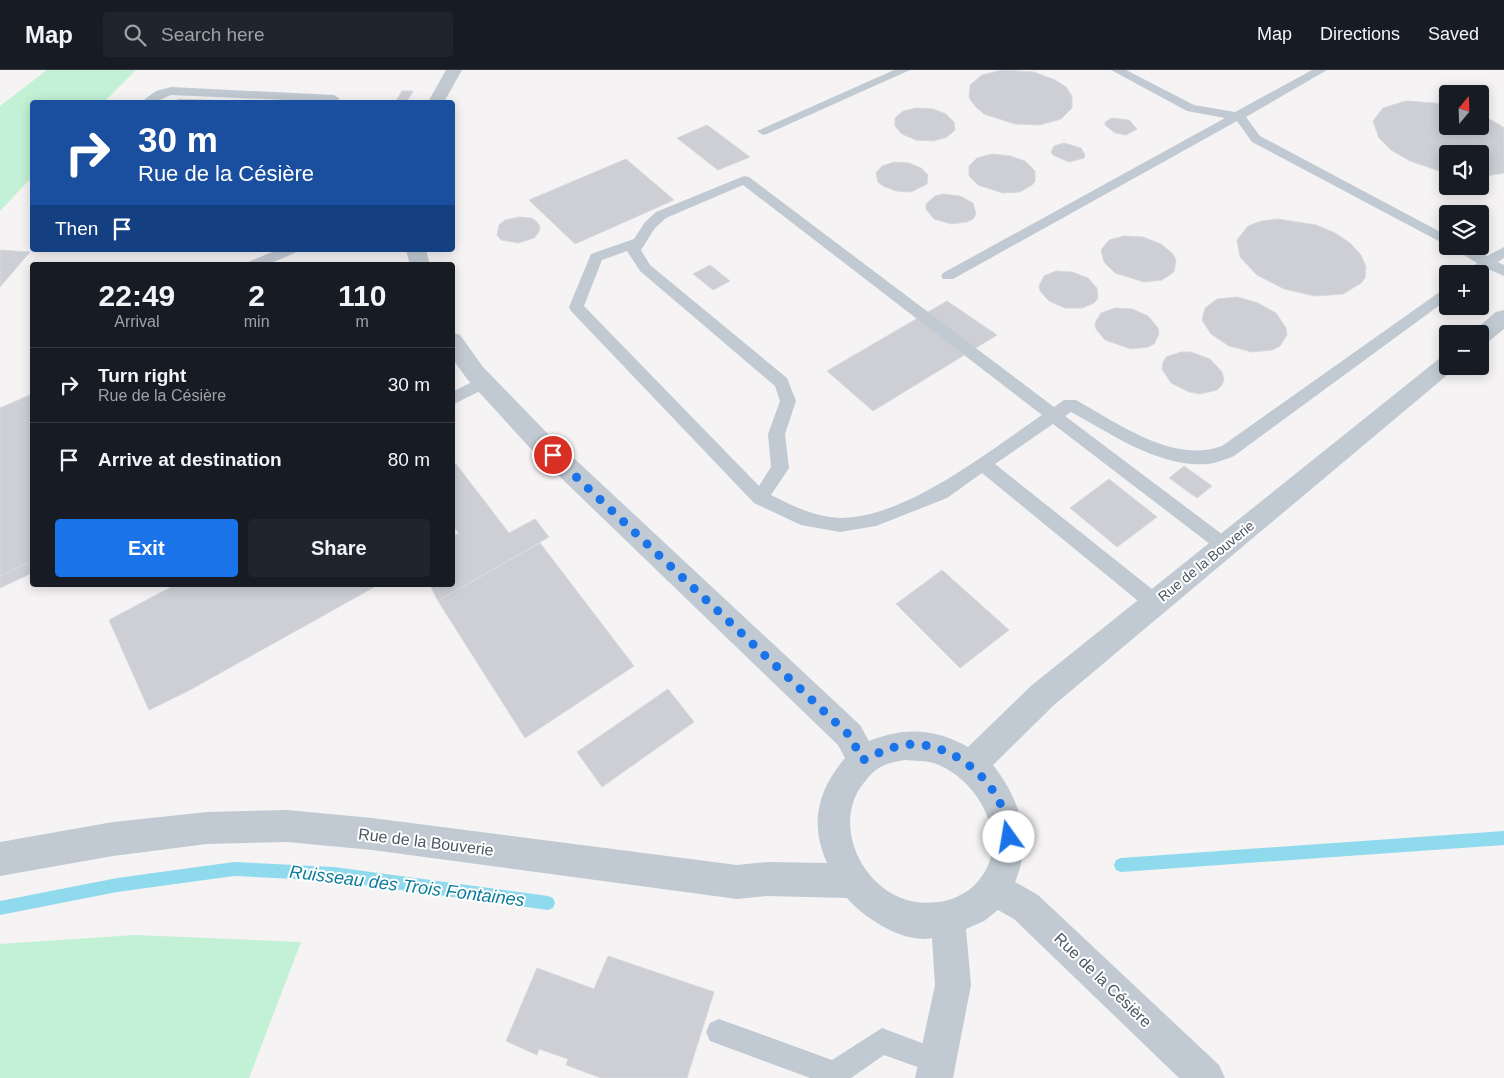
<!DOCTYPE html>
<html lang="en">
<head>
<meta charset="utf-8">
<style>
  body { margin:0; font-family:Arial,sans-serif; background:#20242c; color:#f1f3f6; height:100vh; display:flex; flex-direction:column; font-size:19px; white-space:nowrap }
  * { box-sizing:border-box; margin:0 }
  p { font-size:16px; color:#9ea1a6 }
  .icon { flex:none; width:28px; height:28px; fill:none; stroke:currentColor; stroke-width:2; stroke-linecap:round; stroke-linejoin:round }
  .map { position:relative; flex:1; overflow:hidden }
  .side { position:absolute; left:30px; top:192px; width:425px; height:325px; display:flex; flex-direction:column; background:#171b24; border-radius:5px; box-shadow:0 2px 12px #0003 }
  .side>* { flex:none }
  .guide { position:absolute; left:30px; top:30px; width:425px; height:152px; border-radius:5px; box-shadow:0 2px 12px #0003; background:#1a4fa0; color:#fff; overflow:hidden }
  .needle { width:32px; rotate:19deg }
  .tools { position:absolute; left:1439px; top:15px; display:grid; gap:10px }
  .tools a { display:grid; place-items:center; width:50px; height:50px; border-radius:5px; background:#171b24; box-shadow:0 2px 12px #0003; font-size:25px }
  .pin { position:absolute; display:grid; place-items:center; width:42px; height:42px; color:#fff; margin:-21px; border:2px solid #fff; border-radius:50%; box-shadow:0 1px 5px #0007 }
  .me { position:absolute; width:55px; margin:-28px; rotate:347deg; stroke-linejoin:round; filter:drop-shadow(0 0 4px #0008) }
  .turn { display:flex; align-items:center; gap:18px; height:105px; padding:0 25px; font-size:22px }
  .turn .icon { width:65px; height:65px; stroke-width:2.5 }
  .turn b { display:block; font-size:35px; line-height:42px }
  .then { display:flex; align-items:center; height:48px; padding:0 25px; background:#0003; gap:10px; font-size:19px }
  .eta { display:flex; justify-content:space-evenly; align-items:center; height:85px; text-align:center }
  .eta b { font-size:30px; font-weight:700; line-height:35px }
  .cta { display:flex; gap:10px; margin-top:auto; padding:10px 25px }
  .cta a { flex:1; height:58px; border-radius:5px; background:#1a73e8; color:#fff; font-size:20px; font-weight:700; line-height:58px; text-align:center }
  .cta a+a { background:#20242c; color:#f1f3f6 }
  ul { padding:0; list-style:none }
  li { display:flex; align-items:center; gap:15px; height:75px; padding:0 25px; border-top:1px solid #363941 }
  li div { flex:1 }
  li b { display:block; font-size:19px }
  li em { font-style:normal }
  header { display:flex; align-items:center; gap:30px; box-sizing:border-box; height:70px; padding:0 25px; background:#171b24; border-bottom:1px solid #363941 }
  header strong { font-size:24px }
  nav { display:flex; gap:28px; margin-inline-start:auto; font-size:18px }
  .search { width:350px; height:45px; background:#20242c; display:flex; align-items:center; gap:12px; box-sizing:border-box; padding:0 18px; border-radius:5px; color:#9ea1a6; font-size:19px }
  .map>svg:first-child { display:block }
  .green { fill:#c3f1d5 }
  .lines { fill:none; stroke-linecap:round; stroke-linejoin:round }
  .stream { fill:#90daee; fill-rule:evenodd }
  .building { fill:#cdcfd5; stroke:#d7d9de }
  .service { fill:#c1cad2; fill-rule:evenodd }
  .minor { fill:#c1cad2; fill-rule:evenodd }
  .route { stroke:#1a73e8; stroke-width:9; stroke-dasharray:0 16.2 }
  .labels { text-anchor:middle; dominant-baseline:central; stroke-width:4; stroke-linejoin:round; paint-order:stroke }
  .street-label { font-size:14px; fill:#4a5661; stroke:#fff }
  .near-street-label { font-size:16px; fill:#4a5661; stroke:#fff }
  .near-water-label { font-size:18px; font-style:italic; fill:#0c7c9b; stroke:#fff }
</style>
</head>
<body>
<header>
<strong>Map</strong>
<div class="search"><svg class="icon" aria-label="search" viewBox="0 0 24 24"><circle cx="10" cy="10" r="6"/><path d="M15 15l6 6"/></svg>Search here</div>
<nav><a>Map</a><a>Directions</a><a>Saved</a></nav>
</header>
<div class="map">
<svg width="1504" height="1008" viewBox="0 0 1504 1008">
  <rect width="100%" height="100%" fill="#f5f3f3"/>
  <path class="green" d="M 47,0 L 136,0 L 104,32 L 32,32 L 32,107 L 0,141 L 0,36 Z
    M 135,865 L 301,872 L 249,1008 L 0,1008 L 0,874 Z"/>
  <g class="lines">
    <path class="stream" d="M 1504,761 L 1504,775 L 1121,802 L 1116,800 L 1114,795 L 1116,790 L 1121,788 Z
      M 234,792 L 334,797 L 548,826 L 553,828 L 555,833 L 553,838 L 548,840 L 334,811 L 234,806 L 117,822 L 0,845 L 0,831 L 117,808 Z"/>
  </g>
  <path class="building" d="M 1002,0 L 1034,2 L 1055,10 L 1066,17 L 1072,26 L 1072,38 L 1061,49 L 1040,55 L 1015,54 L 984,44 L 975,36 L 969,28 L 970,15 L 982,5 Z
    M 402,21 L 413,21 L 407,31 L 396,31 Z
    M 178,29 L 259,32 L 176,32 Z
    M 1406,31 L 1448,34 L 1448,56 L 1480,56 L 1480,44 L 1500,55 L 1504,58 L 1504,103 L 1480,107 L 1480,84 L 1448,84 L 1448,104 L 1410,91 L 1391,80 L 1379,68 L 1373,51 L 1383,38 Z
    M 917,38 L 933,39 L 946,44 L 954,52 L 955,60 L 947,67 L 933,71 L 916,70 L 902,64 L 895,56 L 895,48 L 903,41 Z
    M 1112,48 L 1129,50 L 1137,59 L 1126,65 L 1115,63 L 1105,55 L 1105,52 Z
    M 707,55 L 750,87 L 718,100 L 677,68 Z
    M 1064,73 L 1081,78 L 1085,85 L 1084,88 L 1069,92 L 1053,85 L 1051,82 L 1054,76 Z
    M 992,84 L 1010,86 L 1025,91 L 1035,101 L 1035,111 L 1032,115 L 1020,122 L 1003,123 L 978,115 L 969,106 L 969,96 L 977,88 Z
    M 626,89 L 674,130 L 575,174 L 529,130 Z
    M 894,92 L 909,93 L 921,98 L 928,105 L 927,114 L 911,122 L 896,121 L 883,116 L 878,112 L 876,103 L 882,96 Z
    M 943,124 L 960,126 L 973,133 L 976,144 L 973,149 L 967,152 L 951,154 L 934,149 L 926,139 L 926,134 L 935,126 Z
    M 519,147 L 532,148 L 537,152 L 540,157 L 539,162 L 534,168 L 518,173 L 501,170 L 497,165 L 499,155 L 505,150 Z
    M 1278,149 L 1316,155 L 1335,163 L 1350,173 L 1361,185 L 1366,197 L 1365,208 L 1361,213 L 1343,224 L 1315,226 L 1284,219 L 1257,205 L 1240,187 L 1237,170 L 1248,156 L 1261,151 Z
    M 1124,166 L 1143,167 L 1161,174 L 1173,184 L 1176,190 L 1174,202 L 1162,210 L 1144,212 L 1115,203 L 1104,192 L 1101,180 L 1109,170 Z
    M 0,180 L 30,182 L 0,217 Z
    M 710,195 L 730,211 L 713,220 L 693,204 Z
    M 1056,201 L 1072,202 L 1088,208 L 1097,218 L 1098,228 L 1094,233 L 1082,238 L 1065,238 L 1049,231 L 1040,221 L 1039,216 L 1044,206 Z
    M 1237,227 L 1258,233 L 1276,243 L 1286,258 L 1287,265 L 1280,276 L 1272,280 L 1252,282 L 1229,276 L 1211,264 L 1202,250 L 1205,238 L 1217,229 Z
    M 947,231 L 997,265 L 873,341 L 827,301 Z
    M 1115,238 L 1132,239 L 1148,246 L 1158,258 L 1159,264 L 1154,274 L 1148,277 L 1131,279 L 1105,270 L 1096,259 L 1095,253 L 1101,243 Z
    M 1181,282 L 1191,282 L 1210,289 L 1222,302 L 1224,309 L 1222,315 L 1217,320 L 1200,324 L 1189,322 L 1171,313 L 1162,299 L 1163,293 L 1166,287 Z
    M 32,324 L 32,491 L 0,506 L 0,338 Z
    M 456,394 L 509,463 L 535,449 L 549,467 L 438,531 L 430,515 L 452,515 L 452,467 L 459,463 L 452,455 L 452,396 Z
    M 1184,396 L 1212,416 L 1197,428 L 1169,408 Z
    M 1109,409 L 1157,447 L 1117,477 L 1070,438 Z
    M 540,473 L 634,596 L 525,668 L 438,531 Z
    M 32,491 L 32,503 L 0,518 L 0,506 Z
    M 942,500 L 1009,560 L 960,598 L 896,534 Z
    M 175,515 L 378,515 L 188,621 L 149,640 L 109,550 Z
    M 668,619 L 694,652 L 602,717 L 577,682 Z
    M 608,886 L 714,922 L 687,1008 L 601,1008 L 566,995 L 568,989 L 539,979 L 537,985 L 506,971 L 537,898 L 594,919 Z"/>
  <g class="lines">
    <path class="service" d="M 894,0 L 910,0 L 767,64 L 763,65 L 757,61 Z
      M 1111,0 L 1126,0 L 1194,35 L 1235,42 L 1312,0 L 1327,0 L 1246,47 L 1260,66 L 1448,166 L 1448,176 L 1252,72 L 1237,51 L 953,209 L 943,209 L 941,206 L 943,203 L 1225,48 L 1187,41 Z
      M 171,17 L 334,25 L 340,29 L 332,32 L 171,25 L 155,32 L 141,32 L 156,21 Z
      M 744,106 L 749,107 L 1054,337 L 1064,330 L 1076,330 C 1118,353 1172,394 1222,376 L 1448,216 L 1448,229 L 1234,386 C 1226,389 1217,393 1208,394 C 1159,398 1112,364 1071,342 L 1065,346 L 1231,471 L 1234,476 L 1231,481 L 1225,484 L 1219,481 L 1053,354 L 995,394 L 1162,527 L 1165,533 L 1162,539 L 1155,541 L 1148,539 L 982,403 L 947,428 L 876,456 L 840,462 L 801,455 L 754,433 L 571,241 L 569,237 L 591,184 L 634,169 L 645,152 L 656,142 ZM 743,115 L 1042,345 C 989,381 906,448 840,448 C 815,447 793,436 771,425 L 789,398 L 785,364 L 796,331 L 787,308 L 650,195 L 641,180 L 655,158 L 666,148 ZM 627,181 L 640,201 L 775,316 L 780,331 L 768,364 L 771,397 L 759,416 L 584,236 L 602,190 Z
      M 1449,176 L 1467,176 L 1487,186 L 1504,177 L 1504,188 L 1498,192 L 1504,195 L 1504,206 L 1488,199 L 1480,205 L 1464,204 L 1477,193 Z
      M 277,180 L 297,180 L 295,183 L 266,195 L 246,195 L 248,192 Z
      M 484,306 L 490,308 L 492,312 L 490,316 L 452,335 L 452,322 Z
      M 719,949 L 832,990 L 882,958 L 946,982 L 950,991 L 946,1000 L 937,1004 L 884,985 L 851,1008 L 810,1008 L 710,971 L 706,962 L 710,953 Z"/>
    <path class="minor" d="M 446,0 L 462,0 L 444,32 L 428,32 Z
      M 406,180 L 426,180 L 430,195 L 410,195 Z
      M 1504,240 L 1504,259 L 1488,272 L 1480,275 L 1480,264 L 1471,264 L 1472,262 L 1496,242 Z
      M 452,262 L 460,265 L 483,297 L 548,364 L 860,655 L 869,671 C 905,657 934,658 968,677 L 1032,615 L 1440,288 L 1448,286 L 1448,296 L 1458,296 L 1054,635 L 993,695 C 1020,729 1033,770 1015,812 L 1038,825 L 1219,995 L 1225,1008 L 1179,1008 L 1014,849 L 998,840 L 984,851 L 966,859 L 971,915 L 953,1008 L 915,1008 L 935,915 L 932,868 C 904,874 864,848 847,828 L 767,826 L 737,829 L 372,780 L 287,772 L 207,774 L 113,786 L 0,806 L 0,772 L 113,752 L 207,742 L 287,740 L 372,748 L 737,795 L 767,792 L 827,793 C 809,753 818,720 845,688 L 838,675 L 530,378 L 467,309 L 452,288 ZM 904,690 C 916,691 930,690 941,696 C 978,713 1008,765 984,803 C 975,818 961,827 945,831 C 930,833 918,834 904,829 C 859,814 833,752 863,714 C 868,708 872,702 879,698 C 886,693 896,692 904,690 Z"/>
  </g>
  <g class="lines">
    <path class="route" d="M 553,385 L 849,665 L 863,690 C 876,684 888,678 903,675 C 944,669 989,702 1003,740 C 1006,749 1007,758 1009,767"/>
  </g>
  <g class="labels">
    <g class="street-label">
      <text transform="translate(1206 491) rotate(-39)">Rue de la Bouverie</text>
    </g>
    <g class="near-street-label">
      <text transform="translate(426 772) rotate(7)">Rue de la Bouverie</text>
      <text transform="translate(1103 910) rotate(44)">Rue de la Césière</text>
    </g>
    <g class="near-water-label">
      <text transform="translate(407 816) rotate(7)">Ruisseau des Trois Fontaines</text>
    </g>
  </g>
</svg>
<div class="tools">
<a><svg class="needle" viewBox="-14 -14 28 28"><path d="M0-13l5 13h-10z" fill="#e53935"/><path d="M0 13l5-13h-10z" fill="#9ea1a6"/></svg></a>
<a><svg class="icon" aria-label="sound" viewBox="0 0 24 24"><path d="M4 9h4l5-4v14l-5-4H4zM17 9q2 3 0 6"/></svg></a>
<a><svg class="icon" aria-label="layers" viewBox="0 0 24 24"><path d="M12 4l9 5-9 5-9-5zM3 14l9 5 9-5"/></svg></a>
<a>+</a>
<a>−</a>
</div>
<div class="pin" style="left:553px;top:385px;background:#d93025"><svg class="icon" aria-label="arrive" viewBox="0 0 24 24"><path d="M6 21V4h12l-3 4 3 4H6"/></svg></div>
<svg class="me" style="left:1009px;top:767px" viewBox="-20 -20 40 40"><circle r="19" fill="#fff"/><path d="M0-13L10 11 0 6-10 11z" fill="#1a73e8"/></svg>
<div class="guide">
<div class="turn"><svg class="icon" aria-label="right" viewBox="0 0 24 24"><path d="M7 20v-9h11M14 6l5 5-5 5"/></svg><div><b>30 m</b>Rue de la Césière</div></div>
<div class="then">Then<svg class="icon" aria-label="arrive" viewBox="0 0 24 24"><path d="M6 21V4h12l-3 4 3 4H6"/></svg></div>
</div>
<section class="side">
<div class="eta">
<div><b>22:49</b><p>Arrival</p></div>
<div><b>2</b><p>min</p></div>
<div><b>110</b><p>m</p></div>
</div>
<ul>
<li><svg class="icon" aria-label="right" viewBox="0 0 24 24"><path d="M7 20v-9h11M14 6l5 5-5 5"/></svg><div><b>Turn right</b><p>Rue de la Césière</p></div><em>30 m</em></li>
<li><svg class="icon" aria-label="arrive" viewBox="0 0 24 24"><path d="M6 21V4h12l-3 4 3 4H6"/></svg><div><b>Arrive at destination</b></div><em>80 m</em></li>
</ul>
<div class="cta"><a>Exit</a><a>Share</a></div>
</section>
</div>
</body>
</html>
